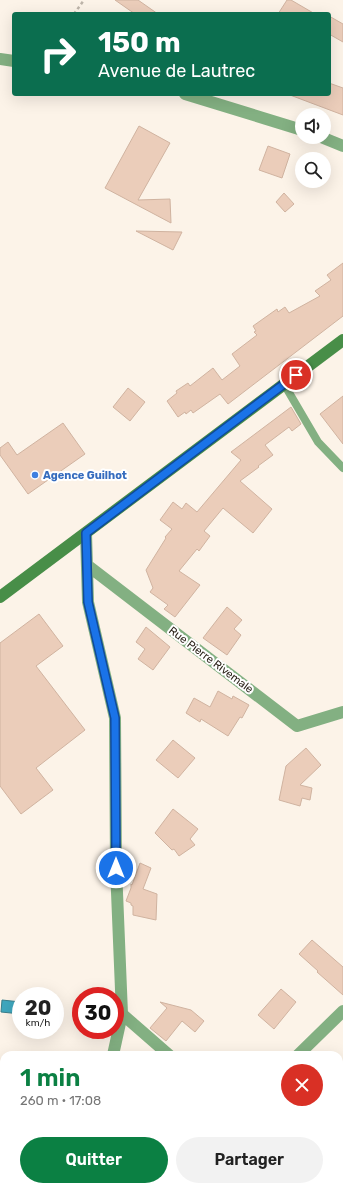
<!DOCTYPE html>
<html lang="fr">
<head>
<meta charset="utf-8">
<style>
  body { margin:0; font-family:Rubik,sans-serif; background:#f2f2f2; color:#222; height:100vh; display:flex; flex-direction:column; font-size:15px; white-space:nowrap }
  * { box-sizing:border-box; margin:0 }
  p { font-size:13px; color:#767676 }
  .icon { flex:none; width:22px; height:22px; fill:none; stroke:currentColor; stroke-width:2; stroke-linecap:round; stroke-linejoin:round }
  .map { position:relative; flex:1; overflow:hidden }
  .details { position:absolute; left:0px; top:1051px; width:343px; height:140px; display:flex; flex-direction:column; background:#fff; border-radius:12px 12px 0 0; box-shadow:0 4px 16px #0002 }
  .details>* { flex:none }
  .hud { position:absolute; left:12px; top:12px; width:319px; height:84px; border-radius:4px; box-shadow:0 4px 16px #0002; background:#0b6e4f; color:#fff; overflow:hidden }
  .buttons { position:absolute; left:295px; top:108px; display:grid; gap:8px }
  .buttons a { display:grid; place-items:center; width:36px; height:36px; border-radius:50%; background:#fff; box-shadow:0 4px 16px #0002; font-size:20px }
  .speed { position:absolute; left:12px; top:987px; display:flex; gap:8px; font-size:20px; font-weight:700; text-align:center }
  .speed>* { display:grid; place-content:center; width:52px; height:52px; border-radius:50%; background:#fff; box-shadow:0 4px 16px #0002; line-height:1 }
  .speed small { font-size:10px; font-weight:400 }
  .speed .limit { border:6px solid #d22; background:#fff; color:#111 }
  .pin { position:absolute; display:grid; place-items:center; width:34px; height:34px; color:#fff; margin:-17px; border:2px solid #fff; border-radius:50%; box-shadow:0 1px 4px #0007 }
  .me { position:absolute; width:44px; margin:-22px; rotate:0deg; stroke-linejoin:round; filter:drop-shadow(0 0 3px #0008) }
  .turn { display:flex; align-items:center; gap:14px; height:84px; padding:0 20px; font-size:18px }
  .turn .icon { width:52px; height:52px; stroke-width:2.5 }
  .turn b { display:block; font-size:28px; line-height:34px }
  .round { display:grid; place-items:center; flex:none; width:42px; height:42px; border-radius:21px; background:#f2f2f2 }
  .summary { display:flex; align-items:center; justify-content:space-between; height:68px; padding:0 20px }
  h1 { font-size:24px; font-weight:600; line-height:30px; color:#0b8043 }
  .primary-button { display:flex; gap:8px; margin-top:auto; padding:8px 20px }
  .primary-button a { flex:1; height:46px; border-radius:24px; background:#0b8043; color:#fff; font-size:16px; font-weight:600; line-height:46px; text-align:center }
  .primary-button a+a { background:#f2f2f2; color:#222 }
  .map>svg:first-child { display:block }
  .water { fill:#3fa7be; stroke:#397f8c }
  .building { fill:#ebcdba; stroke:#d0b3a0 }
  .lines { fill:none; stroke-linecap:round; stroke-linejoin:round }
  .path { stroke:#bdb4a9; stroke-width:2.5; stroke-dasharray:3 3; stroke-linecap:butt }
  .lane { stroke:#83b082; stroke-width:8 }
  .street { stroke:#83b082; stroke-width:12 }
  .secondary { stroke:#488e48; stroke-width:12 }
  .route-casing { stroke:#114b97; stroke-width:10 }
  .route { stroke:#1a73e8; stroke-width:7 }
  .shop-dot { fill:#3f7fe0; stroke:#fff; stroke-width:1.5 }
  .labels { text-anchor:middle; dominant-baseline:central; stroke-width:4; stroke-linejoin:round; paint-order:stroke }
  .shop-label { font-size:11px; font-weight:bold; fill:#366cbe; stroke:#fff; text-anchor:start }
  .street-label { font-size:11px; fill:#2a2218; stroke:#fff }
</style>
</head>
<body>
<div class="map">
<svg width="343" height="1191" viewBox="0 0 343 1191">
  <rect width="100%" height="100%" fill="#fcf3e8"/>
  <path class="water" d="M 2,1000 L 21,1002 L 21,1014 L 1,1012 Z"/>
  <path class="building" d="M 115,0 L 138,0 L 158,14 L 135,14 Z
    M 287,0 L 291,0 L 315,14 L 278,14 Z
    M 329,16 L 343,24 L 343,42 L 329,34 Z
    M 329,83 L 343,88 L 343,115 L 290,95 L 290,94 L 329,94 Z
    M 139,126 L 170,143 L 138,200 L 170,199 L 171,223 L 105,188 Z
    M 268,146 L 290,154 L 282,178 L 259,170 Z
    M 284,193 L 294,204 L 285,212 L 276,202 Z
    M 136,231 L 182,232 L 173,250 Z
    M 343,263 L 343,316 L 228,404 L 220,394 L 193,413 L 191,410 L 186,414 L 185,412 L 178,417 L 167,401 L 177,393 L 176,391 L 188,383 L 190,386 L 213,368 L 222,380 L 240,366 L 232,354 L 257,335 L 254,332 L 256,331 L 253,326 L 277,309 L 278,312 L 285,307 L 289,313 L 320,296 L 315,291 L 331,280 L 327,275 Z
    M 128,388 L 145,402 L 130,421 L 113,407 Z
    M 343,396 L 343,444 L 320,414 Z
    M 291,407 L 301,424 L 292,431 L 289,427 L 265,445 L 273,455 L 258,466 L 259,467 L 240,481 L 272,509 L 253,533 L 223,508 L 204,531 L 210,536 L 199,551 L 197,549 L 179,571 L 200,585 L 175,617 L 164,609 L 168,605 L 150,592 L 153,588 L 146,570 L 166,538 L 165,537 L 172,529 L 160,520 L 173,502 L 182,509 L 186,503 L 197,512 L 241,460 L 231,452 Z
    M 63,423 L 85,454 L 28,494 L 0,455 L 0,448 L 8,442 L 17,455 Z
    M 227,607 L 242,620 L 234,629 L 241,635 L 227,655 L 203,638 Z
    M 39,614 L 63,646 L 36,666 L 85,730 L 36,768 L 53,790 L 21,814 L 0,786 L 0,643 Z
    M 146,627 L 170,647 L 153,670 L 138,659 L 145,649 L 136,642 Z
    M 218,691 L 232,699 L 233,696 L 249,705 L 242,718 L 240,717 L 228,736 L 201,719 L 200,722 L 186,713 L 194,698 L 210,707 Z
    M 173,740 L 195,758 L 178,778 L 156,760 Z
    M 306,748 L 321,765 L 300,785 L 312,788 L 310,800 L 302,798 L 300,806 L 279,800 L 286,766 Z
    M 173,809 L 198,829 L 190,839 L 195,845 L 179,856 L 174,849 L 172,850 L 155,833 Z
    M 140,863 L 151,868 L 143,889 L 157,894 L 156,920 L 133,915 L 133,906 L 131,905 L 131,903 L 126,901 L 131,888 L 131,884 L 132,885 Z
    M 312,940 L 343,967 L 343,995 L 317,972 L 318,971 L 299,954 Z
    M 281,989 L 296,1002 L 274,1029 L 258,1015 Z
    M 160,1002 L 191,1010 L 204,1021 L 195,1032 L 182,1021 L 166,1041 L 150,1028 L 167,1008 Z"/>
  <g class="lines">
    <path class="path" d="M 74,14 L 84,0"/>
    <path class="lane" d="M 284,384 L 318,442 L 343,468"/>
    <path class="street" d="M 0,59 L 14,61
      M 185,94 L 302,130
      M 321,137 L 343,146
      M 86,533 L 88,602 L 115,718 L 116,868 L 122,1014 L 113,1055
      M 87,565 L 297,726 L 343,712
      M 122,1014 L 169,1055
      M 298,1055 L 343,1011
      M 323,1187 L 328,1191
      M 82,1191 L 83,1187"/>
    <path class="secondary" d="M 0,597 L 343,340"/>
  </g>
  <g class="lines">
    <g class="route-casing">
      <path id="route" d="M 116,868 L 115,718 L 88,602 L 86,533 L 296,375"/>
    </g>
    <use href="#route" class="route"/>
  </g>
  <circle class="shop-dot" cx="35" cy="475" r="4"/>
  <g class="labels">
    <g class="shop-label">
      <text x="43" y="475">Agence Guilhot</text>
    </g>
    <g class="street-label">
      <text transform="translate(211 660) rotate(37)">Rue Pierre Rivemale</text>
    </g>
  </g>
</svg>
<div class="buttons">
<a><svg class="icon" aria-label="sound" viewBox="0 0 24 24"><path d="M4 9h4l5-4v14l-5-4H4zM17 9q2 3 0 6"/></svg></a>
<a><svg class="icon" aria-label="search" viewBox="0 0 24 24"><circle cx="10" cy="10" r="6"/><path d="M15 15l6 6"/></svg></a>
</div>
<div class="speed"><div>20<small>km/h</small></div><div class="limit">30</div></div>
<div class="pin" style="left:296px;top:375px;background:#d93025"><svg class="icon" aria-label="arrive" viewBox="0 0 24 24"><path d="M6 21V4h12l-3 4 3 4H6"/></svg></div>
<svg class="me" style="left:116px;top:868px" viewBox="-20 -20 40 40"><circle r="17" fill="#1a73e8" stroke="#fff" stroke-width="3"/><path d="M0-11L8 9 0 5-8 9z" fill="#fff"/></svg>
<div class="hud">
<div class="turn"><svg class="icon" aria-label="right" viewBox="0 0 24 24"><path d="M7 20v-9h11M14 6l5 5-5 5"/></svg><div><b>150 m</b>Avenue de Lautrec</div></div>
</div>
<section class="details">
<div class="summary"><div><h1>1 min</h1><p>260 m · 17:08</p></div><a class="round" style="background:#d93025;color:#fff"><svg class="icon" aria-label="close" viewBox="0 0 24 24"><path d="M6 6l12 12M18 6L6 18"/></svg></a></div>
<div class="primary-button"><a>Quitter</a><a>Partager</a></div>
</section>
</div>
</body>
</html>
